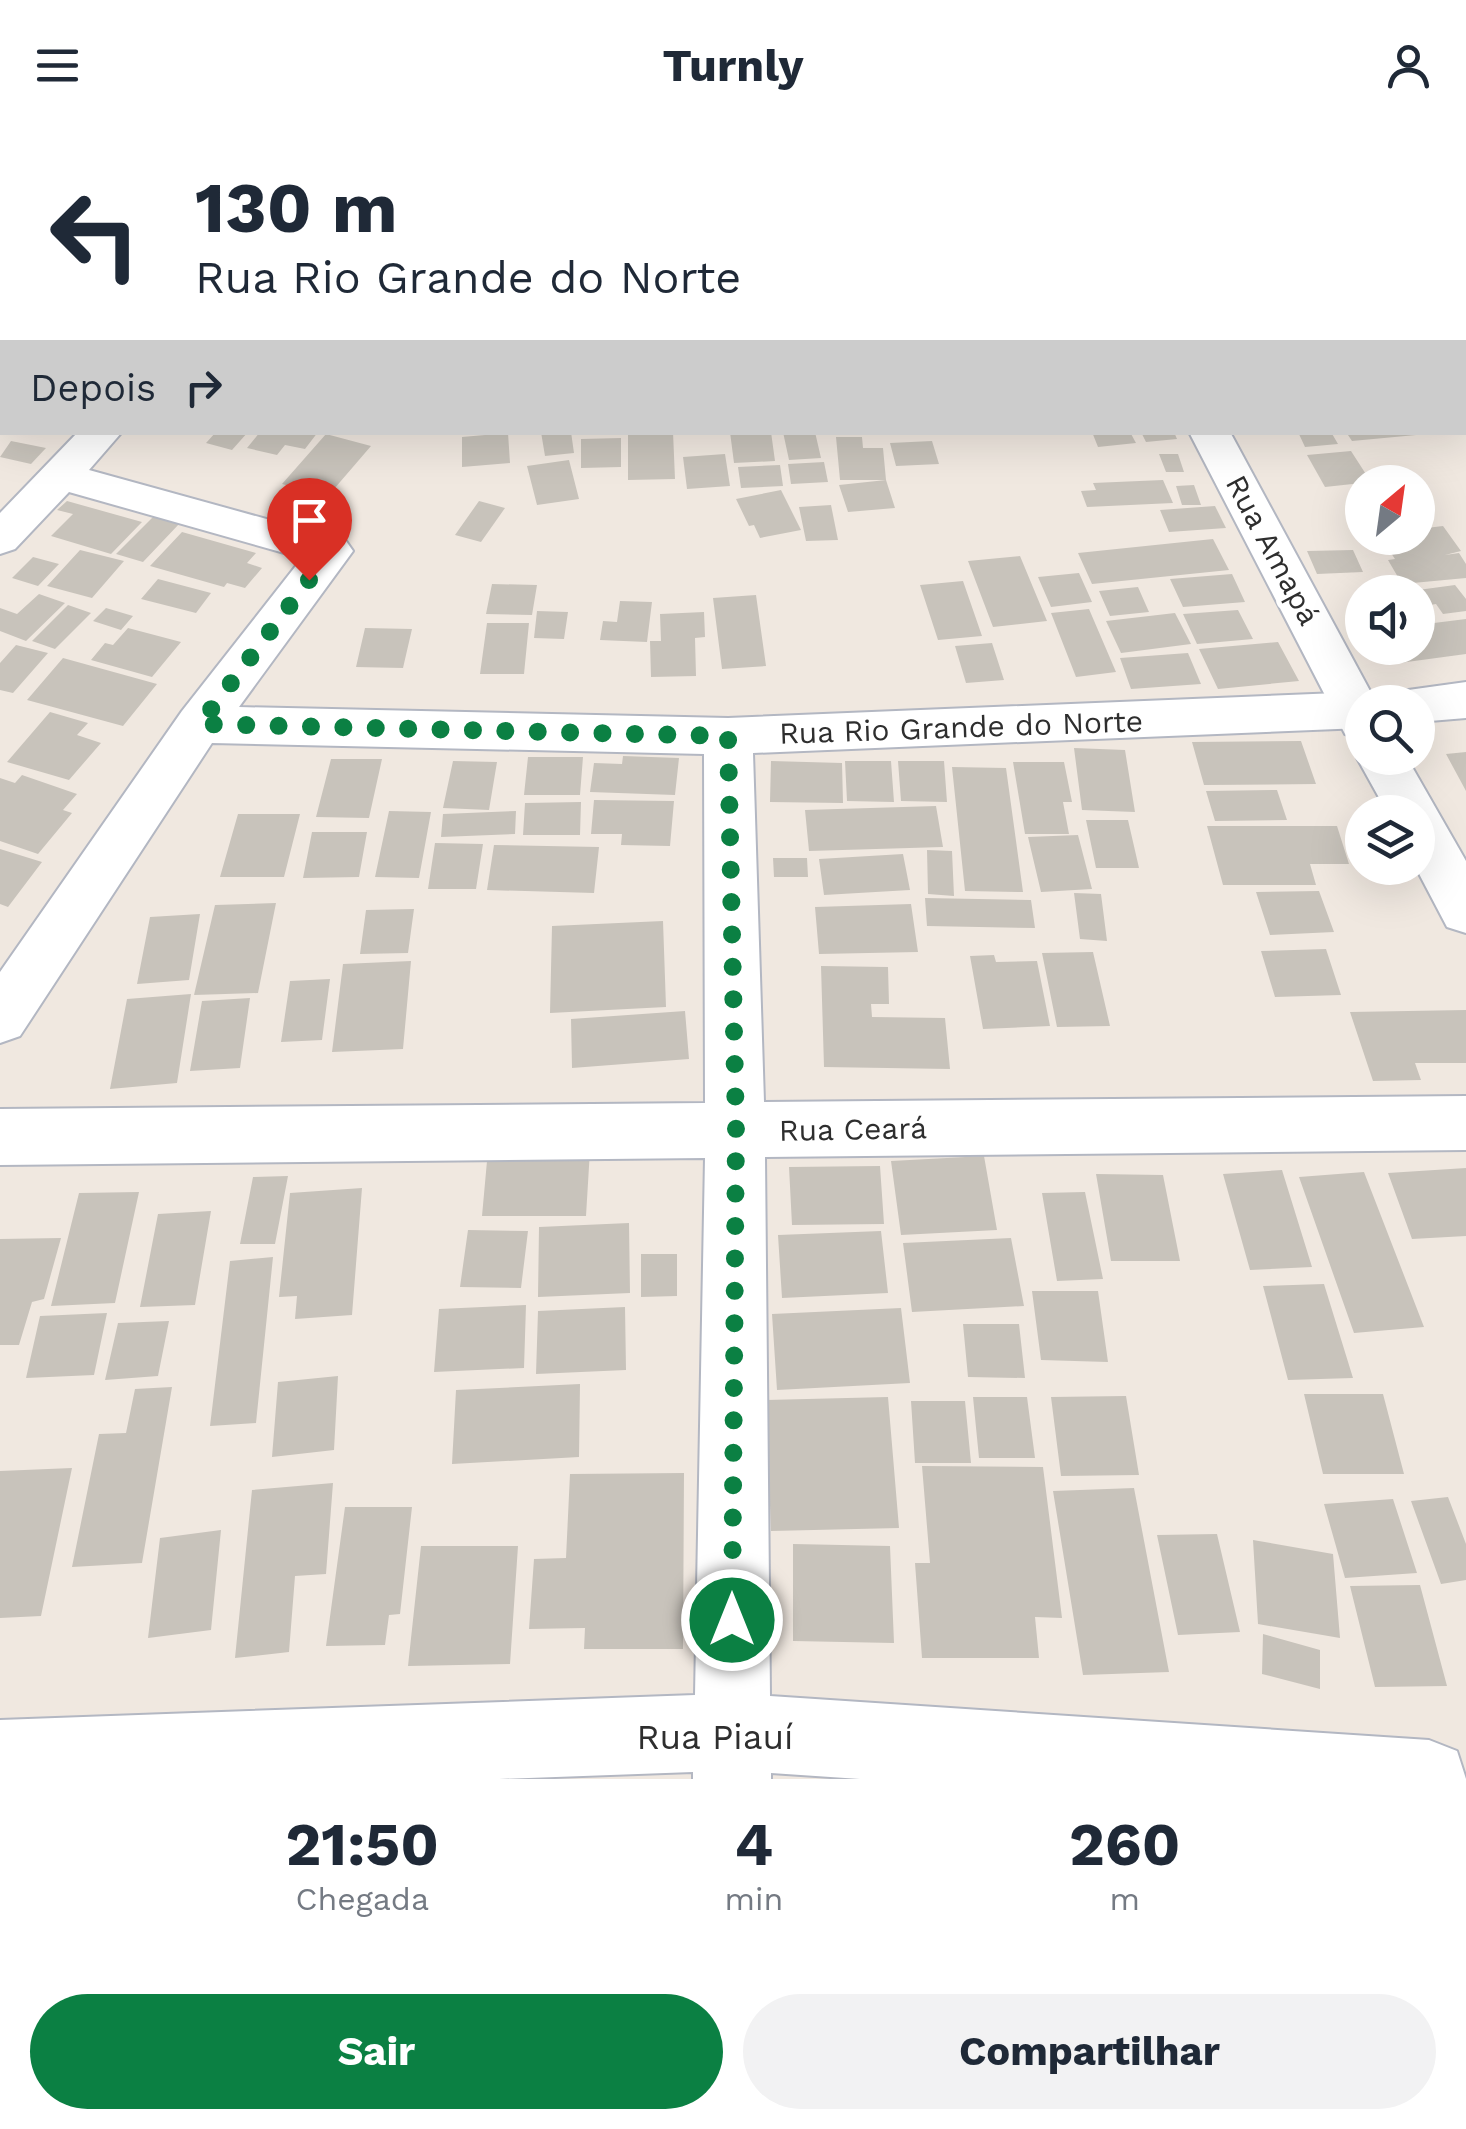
<!DOCTYPE html>
<html lang="pt">
<head>
<meta charset="utf-8">
<style>
  body { margin:0; font-family:"Work Sans",sans-serif; background:#f2f2f3; color:#1f2937; height:100vh; display:flex; flex-direction:column; font-size:38px; white-space:nowrap }
  * { box-sizing:border-box; margin:0 }
  p { font-size:32px; color:#747a83 }
  .icon { flex:none; width:55px; height:55px; fill:none; stroke:currentColor; stroke-width:2; stroke-linecap:round; stroke-linejoin:round }
  .map { position:relative; height:1649px; overflow:hidden }
  .panel { display:flex; flex-direction:column; background:#fff; flex:1 }
  .panel>* { flex:none }
  .top-card { position:absolute; left:0px; top:0px; width:1468px; height:305px; box-shadow:0 10px 40px #0002; background:#fff; color:#1f2937; overflow:hidden }
  .needle { width:65px; rotate:29deg }
  .fabs { position:absolute; left:1345px; top:335px; display:grid; gap:20px }
  .fabs a { display:grid; place-items:center; width:90px; height:90px; border-radius:50%; background:#fff; box-shadow:0 10px 40px #0002; font-size:50px }
  .pin { position:absolute; display:grid; place-items:center; width:85px; height:85px; color:#fff; margin:-102px -42px; border-radius:50% 50% 50% 0; rotate:-45deg; box-shadow:0 0 10px #0007 }
  .pin .icon { rotate:45deg }
  .me { position:absolute; width:110px; margin:-55px; rotate:0deg; stroke-linejoin:round; filter:drop-shadow(0 0 8px #0008) }
  .turn { display:flex; align-items:center; gap:35px; height:210px; padding:0 30px; font-size:45px }
  .turn .icon { width:130px; height:130px; stroke-width:2.5 }
  .turn b { display:block; font-size:70px; line-height:85px }
  .then { display:flex; align-items:center; height:95px; padding:0 30px; background:#0003; gap:20px; font-size:38px }
  .eta { display:flex; justify-content:space-evenly; align-items:center; height:170px; text-align:center }
  .eta b { font-size:60px; font-weight:700; line-height:70px }
  .action { display:flex; gap:20px; margin-top:auto; padding:20px 30px }
  .action a { flex:1; height:115px; border-radius:60px; background:#0b8043; color:#fff; font-size:40px; font-weight:700; line-height:115px; text-align:center }
  .action a+a { background:#f2f2f3; color:#1f2937 }
  header { display:flex; justify-content:space-between; align-items:center; height:130px; padding:0 30px; background:#fff; font-size:45px; font-weight:700 }
  .map>svg:first-child { display:block }
  .green { fill:#b9eb98 }
  .building { fill:#c8c3bb }
  .lines { fill:none; stroke-linecap:round; stroke-linejoin:round }
  .minor-casing { stroke:#b3b7c2; stroke-width:4 }
  .tertiary-casing { stroke:#b3b7c2; stroke-width:4 }
  .minor { fill:#fff; fill-rule:evenodd }
  .tertiary { fill:#fff; fill-rule:evenodd }
  .route { stroke:#0b8043; stroke-width:18; stroke-dasharray:0 32.4 }
  .labels { text-anchor:middle; dominant-baseline:central; stroke-width:10; stroke-linejoin:round; paint-order:stroke }
  .street-label { font-size:30px; fill:#2e2e2e; stroke:#fff }
  .near-street-label { font-size:35px; fill:#2e2e2e; stroke:#fff }
</style>
</head>
<body>
<header><svg class="icon" aria-label="menu" viewBox="0 0 24 24"><path d="M4 6h16M4 12h16M4 18h16"/></svg>Turnly<svg class="icon" aria-label="person" viewBox="0 0 24 24"><circle cx="12" cy="8" r="4"/><path d="M4 21q1-7 8-7t8 7"/></svg></header>
<div class="map">
<svg width="1466" height="1649" viewBox="0 0 1466 1649">
  <rect width="100%" height="100%" fill="#f0e8e0"/>
  <path class="green" d="M 484,0 L 1466,0 L 1466,105 L 1465,2 Z"/>
  <path class="building" d="M 216,302 L 248,302 L 232,320 L 206,313 Z
    M 260,302 L 318,302 L 305,319 L 285,315 L 277,325 L 247,318 Z
    M 541,302 L 571,302 L 574,323 L 545,326 Z
    M 673,302 L 675,349 L 628,350 L 628,303 Z
    M 730,302 L 771,302 L 775,331 L 734,333 Z
    M 783,302 L 815,302 L 821,328 L 789,330 Z
    M 1092,302 L 1130,302 L 1136,313 L 1098,317 Z
    M 1141,302 L 1174,302 L 1177,309 L 1146,312 Z
    M 1298,302 L 1331,302 L 1338,314 L 1305,317 Z
    M 1346,302 L 1416,302 L 1416,305 L 1352,311 Z
    M 508,303 L 510,333 L 462,337 L 462,307 Z
    M 326,304 L 371,316 L 328,366 L 282,354 Z
    M 836,307 L 862,307 L 863,318 L 883,318 L 886,350 L 840,350 Z
    M 621,308 L 621,337 L 581,338 L 581,309 Z
    M 11,311 L 46,318 L 31,334 L 0,327 Z
    M 932,311 L 939,334 L 896,336 L 890,313 Z
    M 1351,321 L 1371,352 L 1325,357 L 1307,325 Z
    M 725,324 L 730,356 L 687,359 L 683,327 Z
    M 1159,324 L 1178,324 L 1184,342 L 1166,342 Z
    M 569,330 L 579,369 L 537,375 L 527,336 Z
    M 824,332 L 828,352 L 791,354 L 788,334 Z
    M 780,335 L 783,356 L 741,358 L 738,337 Z
    M 886,350 L 895,378 L 848,382 L 839,355 Z
    M 1163,350 L 1173,373 L 1087,377 L 1081,361 L 1096,360 L 1093,353 Z
    M 1194,355 L 1201,375 L 1182,375 L 1176,356 Z
    M 781,360 L 801,400 L 760,408 L 754,395 L 749,396 L 736,369 Z
    M 67,371 L 142,392 L 111,424 L 51,406 L 73,384 L 57,380 Z
    M 479,371 L 505,378 L 481,412 L 455,405 Z
    M 831,375 L 838,410 L 806,411 L 799,377 Z
    M 1215,376 L 1226,398 L 1169,402 L 1160,380 Z
    M 154,386 L 180,393 L 143,432 L 116,424 Z
    M 1443,396 L 1461,421 L 1445,425 L 1459,423 L 1466,434 L 1466,448 L 1402,454 L 1388,430 L 1395,429 L 1381,408 L 1418,408 L 1418,399 Z
    M 182,402 L 256,423 L 247,433 L 262,438 L 245,458 L 227,453 L 224,457 L 150,436 Z
    M 1213,409 L 1229,440 L 1092,454 L 1078,423 Z
    M 80,420 L 124,431 L 92,468 L 47,456 Z
    M 1353,420 L 1363,442 L 1317,444 L 1307,421 Z
    M 1020,426 L 1047,491 L 993,497 L 968,431 Z
    M 33,427 L 59,434 L 38,456 L 12,448 Z
    M 1079,443 L 1092,472 L 1051,477 L 1038,447 Z
    M 1232,444 L 1245,472 L 1183,477 L 1170,449 Z
    M 158,449 L 211,463 L 196,483 L 141,469 Z
    M 963,451 L 982,506 L 938,510 L 920,455 Z
    M 492,454 L 537,455 L 532,485 L 486,484 Z
    M 1455,455 L 1466,469 L 1466,481 L 1443,484 L 1436,474 L 1418,477 L 1418,460 Z
    M 1138,457 L 1149,482 L 1110,486 L 1099,461 Z
    M 39,464 L 65,473 L 26,511 L 0,501 L 0,478 L 17,484 Z
    M 756,465 L 766,536 L 722,539 L 713,468 Z
    M 620,471 L 652,472 L 647,512 L 600,510 L 603,491 L 617,492 Z
    M 68,475 L 91,483 L 55,519 L 32,511 Z
    M 106,478 L 133,486 L 121,500 L 93,491 Z
    M 1089,479 L 1116,542 L 1076,547 L 1051,483 Z
    M 1238,480 L 1253,509 L 1197,514 L 1183,484 Z
    M 537,481 L 568,482 L 564,509 L 534,508 Z
    M 704,482 L 705,507 L 695,508 L 696,546 L 651,547 L 650,511 L 661,511 L 660,484 Z
    M 1175,483 L 1191,514 L 1121,523 L 1106,491 Z
    M 1466,489 L 1466,524 L 1392,534 L 1382,518 L 1418,518 L 1418,495 Z
    M 487,493 L 529,493 L 524,544 L 480,544 Z
    M 128,498 L 181,512 L 152,547 L 91,530 L 105,513 L 113,515 Z
    M 365,498 L 412,499 L 403,538 L 356,537 Z
    M 1278,512 L 1299,551 L 1218,559 L 1199,519 Z
    M 992,513 L 1004,550 L 966,553 L 955,516 Z
    M 16,515 L 48,523 L 13,563 L 0,560 L 0,533 Z
    M 1188,523 L 1201,554 L 1131,559 L 1120,528 Z
    M 63,528 L 157,554 L 123,596 L 27,570 Z
    M 50,582 L 88,593 L 77,605 L 101,613 L 69,650 L 7,632 Z
    M 1301,611 L 1316,654 L 1204,655 L 1192,612 Z
    M 1074,618 L 1125,620 L 1135,682 L 1082,680 Z
    M 1466,622 L 1466,661 L 1446,624 Z
    M 623,626 L 679,628 L 675,665 L 590,662 L 594,633 L 622,634 Z
    M 528,627 L 583,627 L 580,665 L 524,665 Z
    M 331,629 L 382,629 L 369,688 L 316,687 Z
    M 453,631 L 497,632 L 489,680 L 443,678 Z
    M 771,631 L 842,633 L 843,673 L 770,672 Z
    M 845,631 L 891,631 L 894,672 L 847,671 Z
    M 898,631 L 944,631 L 947,672 L 901,671 Z
    M 1013,632 L 1064,632 L 1072,672 L 1063,672 L 1069,704 L 1025,704 Z
    M 952,637 L 1006,638 L 1023,762 L 965,761 Z
    M 22,645 L 77,664 L 63,680 L 72,683 L 38,724 L 0,711 L 0,648 L 15,653 Z
    M 1277,660 L 1287,690 L 1215,691 L 1206,661 Z
    M 594,670 L 674,671 L 670,716 L 621,715 L 622,704 L 591,704 Z
    M 581,672 L 580,705 L 523,705 L 525,673 Z
    M 936,676 L 943,717 L 809,721 L 805,680 Z
    M 389,681 L 431,682 L 419,748 L 375,747 Z
    M 516,681 L 515,704 L 441,707 L 443,684 Z
    M 238,684 L 300,684 L 284,747 L 220,747 Z
    M 1086,690 L 1128,690 L 1139,738 L 1096,738 Z
    M 1207,696 L 1337,696 L 1349,734 L 1310,734 L 1316,755 L 1223,755 Z
    M 312,702 L 367,702 L 359,747 L 303,748 Z
    M 1078,705 L 1092,759 L 1041,762 L 1028,707 Z
    M 435,713 L 483,714 L 476,759 L 428,759 Z
    M 494,715 L 599,717 L 594,763 L 487,760 Z
    M 0,719 L 42,732 L 8,777 L 0,774 Z
    M 927,720 L 952,721 L 954,766 L 928,764 Z
    M 903,724 L 910,760 L 824,765 L 819,729 Z
    M 773,728 L 807,728 L 808,747 L 774,747 Z
    M 1319,761 L 1334,802 L 1270,805 L 1256,762 Z
    M 1074,763 L 1101,764 L 1107,811 L 1080,809 Z
    M 925,768 L 1031,770 L 1035,798 L 927,796 Z
    M 276,773 L 258,863 L 194,865 L 215,775 Z
    M 911,774 L 918,822 L 819,824 L 815,777 Z
    M 414,779 L 408,823 L 360,824 L 366,780 Z
    M 200,784 L 189,850 L 137,854 L 150,787 Z
    M 663,791 L 666,877 L 550,883 L 552,796 Z
    M 1326,819 L 1341,865 L 1275,867 L 1261,821 Z
    M 1093,822 L 1110,896 L 1057,897 L 1042,823 Z
    M 994,825 L 996,832 L 1037,831 L 1050,896 L 983,899 L 970,826 Z
    M 411,831 L 403,919 L 332,922 L 343,834 Z
    M 821,836 L 888,837 L 889,874 L 871,874 L 872,887 L 945,888 L 950,939 L 824,937 Z
    M 330,849 L 322,910 L 281,912 L 290,851 Z
    M 191,864 L 177,953 L 110,959 L 127,869 Z
    M 250,868 L 240,938 L 190,941 L 202,871 Z
    M 1466,880 L 1466,933 L 1415,933 L 1421,950 L 1373,951 L 1350,882 Z
    M 685,881 L 689,929 L 572,938 L 571,889 Z
    M 488,1020 L 590,1020 L 586,1086 L 482,1086 Z
    M 984,1026 L 997,1100 L 901,1105 L 891,1031 Z
    M 880,1036 L 884,1094 L 792,1095 L 789,1037 Z
    M 1466,1038 L 1466,1106 L 1412,1109 L 1388,1043 Z
    M 1282,1040 L 1312,1137 L 1250,1140 L 1223,1044 Z
    M 1364,1042 L 1424,1197 L 1354,1203 L 1299,1047 Z
    M 1096,1044 L 1163,1045 L 1180,1131 L 1111,1131 Z
    M 288,1046 L 275,1114 L 240,1114 L 253,1047 Z
    M 362,1058 L 352,1185 L 295,1189 L 297,1166 L 279,1167 L 290,1063 Z
    M 139,1062 L 115,1173 L 51,1176 L 79,1063 Z
    M 1085,1062 L 1103,1149 L 1057,1151 L 1042,1063 Z
    M 211,1081 L 195,1175 L 140,1177 L 158,1084 Z
    M 629,1093 L 630,1163 L 538,1167 L 539,1097 Z
    M 468,1100 L 528,1101 L 521,1158 L 460,1157 Z
    M 881,1101 L 888,1163 L 782,1168 L 778,1105 Z
    M 61,1108 L 44,1169 L 32,1172 L 19,1215 L 0,1215 L 0,1109 Z
    M 1011,1108 L 1024,1176 L 912,1182 L 903,1113 Z
    M 641,1124 L 677,1124 L 677,1166 L 641,1167 Z
    M 273,1127 L 256,1293 L 210,1296 L 230,1131 Z
    M 1324,1154 L 1353,1248 L 1288,1250 L 1263,1156 Z
    M 1032,1161 L 1098,1161 L 1108,1232 L 1041,1230 Z
    M 526,1175 L 524,1238 L 434,1242 L 439,1179 Z
    M 625,1177 L 626,1240 L 536,1244 L 538,1181 Z
    M 901,1178 L 910,1253 L 777,1260 L 772,1184 Z
    M 107,1183 L 94,1245 L 26,1248 L 40,1186 Z
    M 169,1191 L 158,1246 L 105,1250 L 118,1193 Z
    M 963,1194 L 1019,1194 L 1025,1248 L 968,1247 Z
    M 338,1246 L 334,1320 L 272,1327 L 278,1252 Z
    M 580,1254 L 579,1327 L 452,1334 L 456,1260 Z
    M 172,1257 L 142,1433 L 72,1437 L 99,1304 L 126,1303 L 135,1259 Z
    M 1304,1264 L 1383,1264 L 1404,1344 L 1323,1344 Z
    M 1126,1266 L 1139,1345 L 1061,1346 L 1051,1267 Z
    M 888,1267 L 899,1398 L 771,1401 L 766,1270 Z
    M 973,1267 L 1027,1267 L 1035,1328 L 979,1328 Z
    M 911,1271 L 965,1271 L 971,1333 L 915,1333 Z
    M 922,1336 L 1043,1337 L 1062,1488 L 1035,1487 L 1039,1528 L 922,1528 L 915,1433 L 930,1433 Z
    M 72,1338 L 41,1486 L 0,1488 L 0,1341 Z
    M 684,1343 L 683,1519 L 584,1519 L 585,1498 L 529,1499 L 534,1429 L 566,1428 L 570,1344 Z
    M 333,1353 L 326,1444 L 295,1446 L 289,1522 L 235,1528 L 252,1360 Z
    M 1134,1358 L 1169,1542 L 1083,1545 L 1053,1361 Z
    M 1448,1367 L 1466,1414 L 1466,1450 L 1441,1454 L 1411,1371 Z
    M 1393,1369 L 1417,1443 L 1345,1448 L 1324,1374 Z
    M 345,1377 L 412,1377 L 400,1484 L 389,1485 L 385,1515 L 326,1516 Z
    M 221,1400 L 211,1500 L 148,1508 L 160,1408 Z
    M 1217,1404 L 1240,1502 L 1178,1505 L 1157,1405 Z
    M 1253,1410 L 1333,1424 L 1340,1508 L 1258,1494 Z
    M 793,1414 L 890,1416 L 894,1513 L 793,1511 Z
    M 421,1416 L 518,1416 L 510,1534 L 408,1536 Z
    M 1420,1455 L 1447,1556 L 1375,1557 L 1350,1456 Z
    M 1263,1504 L 1320,1520 L 1320,1559 L 1262,1544 Z"/>
  <g class="lines">
    <g class="minor-casing">
      <path id="minor" d="M 1465,227 L 1466,227 L 1466,251 L 1465,251 Z
        M 78,302 L 122,302 L 89,340 L 346,411 L 353,421 L 239,577 L 728,588 L 1362,562 L 1379,567 L 1382,572 L 1362,572 L 1362,598 L 753,623 L 764,972 L 1466,966 L 1466,1020 L 765,1027 L 770,1566 L 1429,1610 L 1457,1621 L 1466,1649 L 860,1649 L 771,1643 L 771,1649 L 693,1649 L 693,1642 L 499,1649 L 0,1649 L 0,1590 L 695,1565 L 705,1028 L 0,1035 L 0,979 L 705,973 L 704,624 L 212,613 L 20,906 L 0,913 L 0,842 L 182,581 L 302,428 L 69,362 L 15,419 L 0,424 L 0,383 Z
        M 1466,552 L 1466,588 L 1418,592 L 1418,572 L 1395,572 L 1401,561 Z"/>
    </g>
    <g class="tertiary-casing">
      <path id="tertiary" d="M 436,0 L 473,0 L 474,2 L 438,2 Z
        M 1466,176 L 1466,199 L 1465,199 L 1465,176 Z
        M 1189,302 L 1230,302 L 1376,572 L 1362,572 L 1362,609 L 1345,604 Z
        M 1362,618 L 1362,628 L 1407,628 L 1466,731 L 1466,803 L 1447,797 L 1416,738 L 1418,682 L 1387,682 L 1357,628 Z"/>
    </g>
    <use href="#minor" class="minor"/>
    <use href="#tertiary" class="tertiary"/>
  </g>
  <g class="lines">
    <path class="route" d="M 309,450 L 200,594 L 728,606 L 736,1000 L 732,1490"/>
  </g>
  <g class="labels">
    <g class="street-label">
      <text transform="translate(1273 420) rotate(62)">Rua Amapá</text>
      <text transform="translate(961 597) rotate(-2)">Rua Rio Grande do Norte</text>
      <text transform="translate(853 999) rotate(-1)">Rua Ceará</text>
    </g>
    <g class="near-street-label">
      <text x="715" y="1607">Rua Piauí</text>
    </g>
  </g>
</svg>
<div class="fabs">
<a><svg class="needle" viewBox="-14 -14 28 28"><path d="M0-13l5 13h-10z" fill="#e53935"/><path d="M0 13l5-13h-10z" fill="#747a83"/></svg></a>
<a><svg class="icon" aria-label="sound" viewBox="0 0 24 24"><path d="M4 9h4l5-4v14l-5-4H4zM17 9q2 3 0 6"/></svg></a>
<a><svg class="icon" aria-label="search" viewBox="0 0 24 24"><circle cx="10" cy="10" r="6"/><path d="M15 15l6 6"/></svg></a>
<a><svg class="icon" aria-label="layers" viewBox="0 0 24 24"><path d="M12 4l9 5-9 5-9-5zM3 14l9 5 9-5"/></svg></a>
</div>
<div class="pin" style="left:309px;top:450px;background:#d93025"><svg class="icon" aria-label="arrive" viewBox="0 0 24 24"><path d="M6 21V4h12l-3 4 3 4H6"/></svg></div>
<svg class="me" style="left:732px;top:1490px" viewBox="-20 -20 40 40"><circle r="17" fill="#0b8043" stroke="#fff" stroke-width="3"/><path d="M0-11L8 9 0 5-8 9z" fill="#fff"/></svg>
<div class="top-card">
<div class="turn"><svg class="icon" aria-label="left" viewBox="0 0 24 24"><path d="M17 20v-9H6M10 6l-5 5 5 5"/></svg><div><b>130 m</b>Rua Rio Grande do Norte</div></div>
<div class="then">Depois<svg class="icon" aria-label="right" viewBox="0 0 24 24"><path d="M7 20v-9h11M14 6l5 5-5 5"/></svg></div>
</div>
</div>
<section class="panel">
<div class="eta">
<div><b>21:50</b><p>Chegada</p></div>
<div><b>4</b><p>min</p></div>
<div><b>260</b><p>m</p></div>
</div>
<div class="action"><a>Sair</a><a>Compartilhar</a></div>
</section>
</body>
</html>
